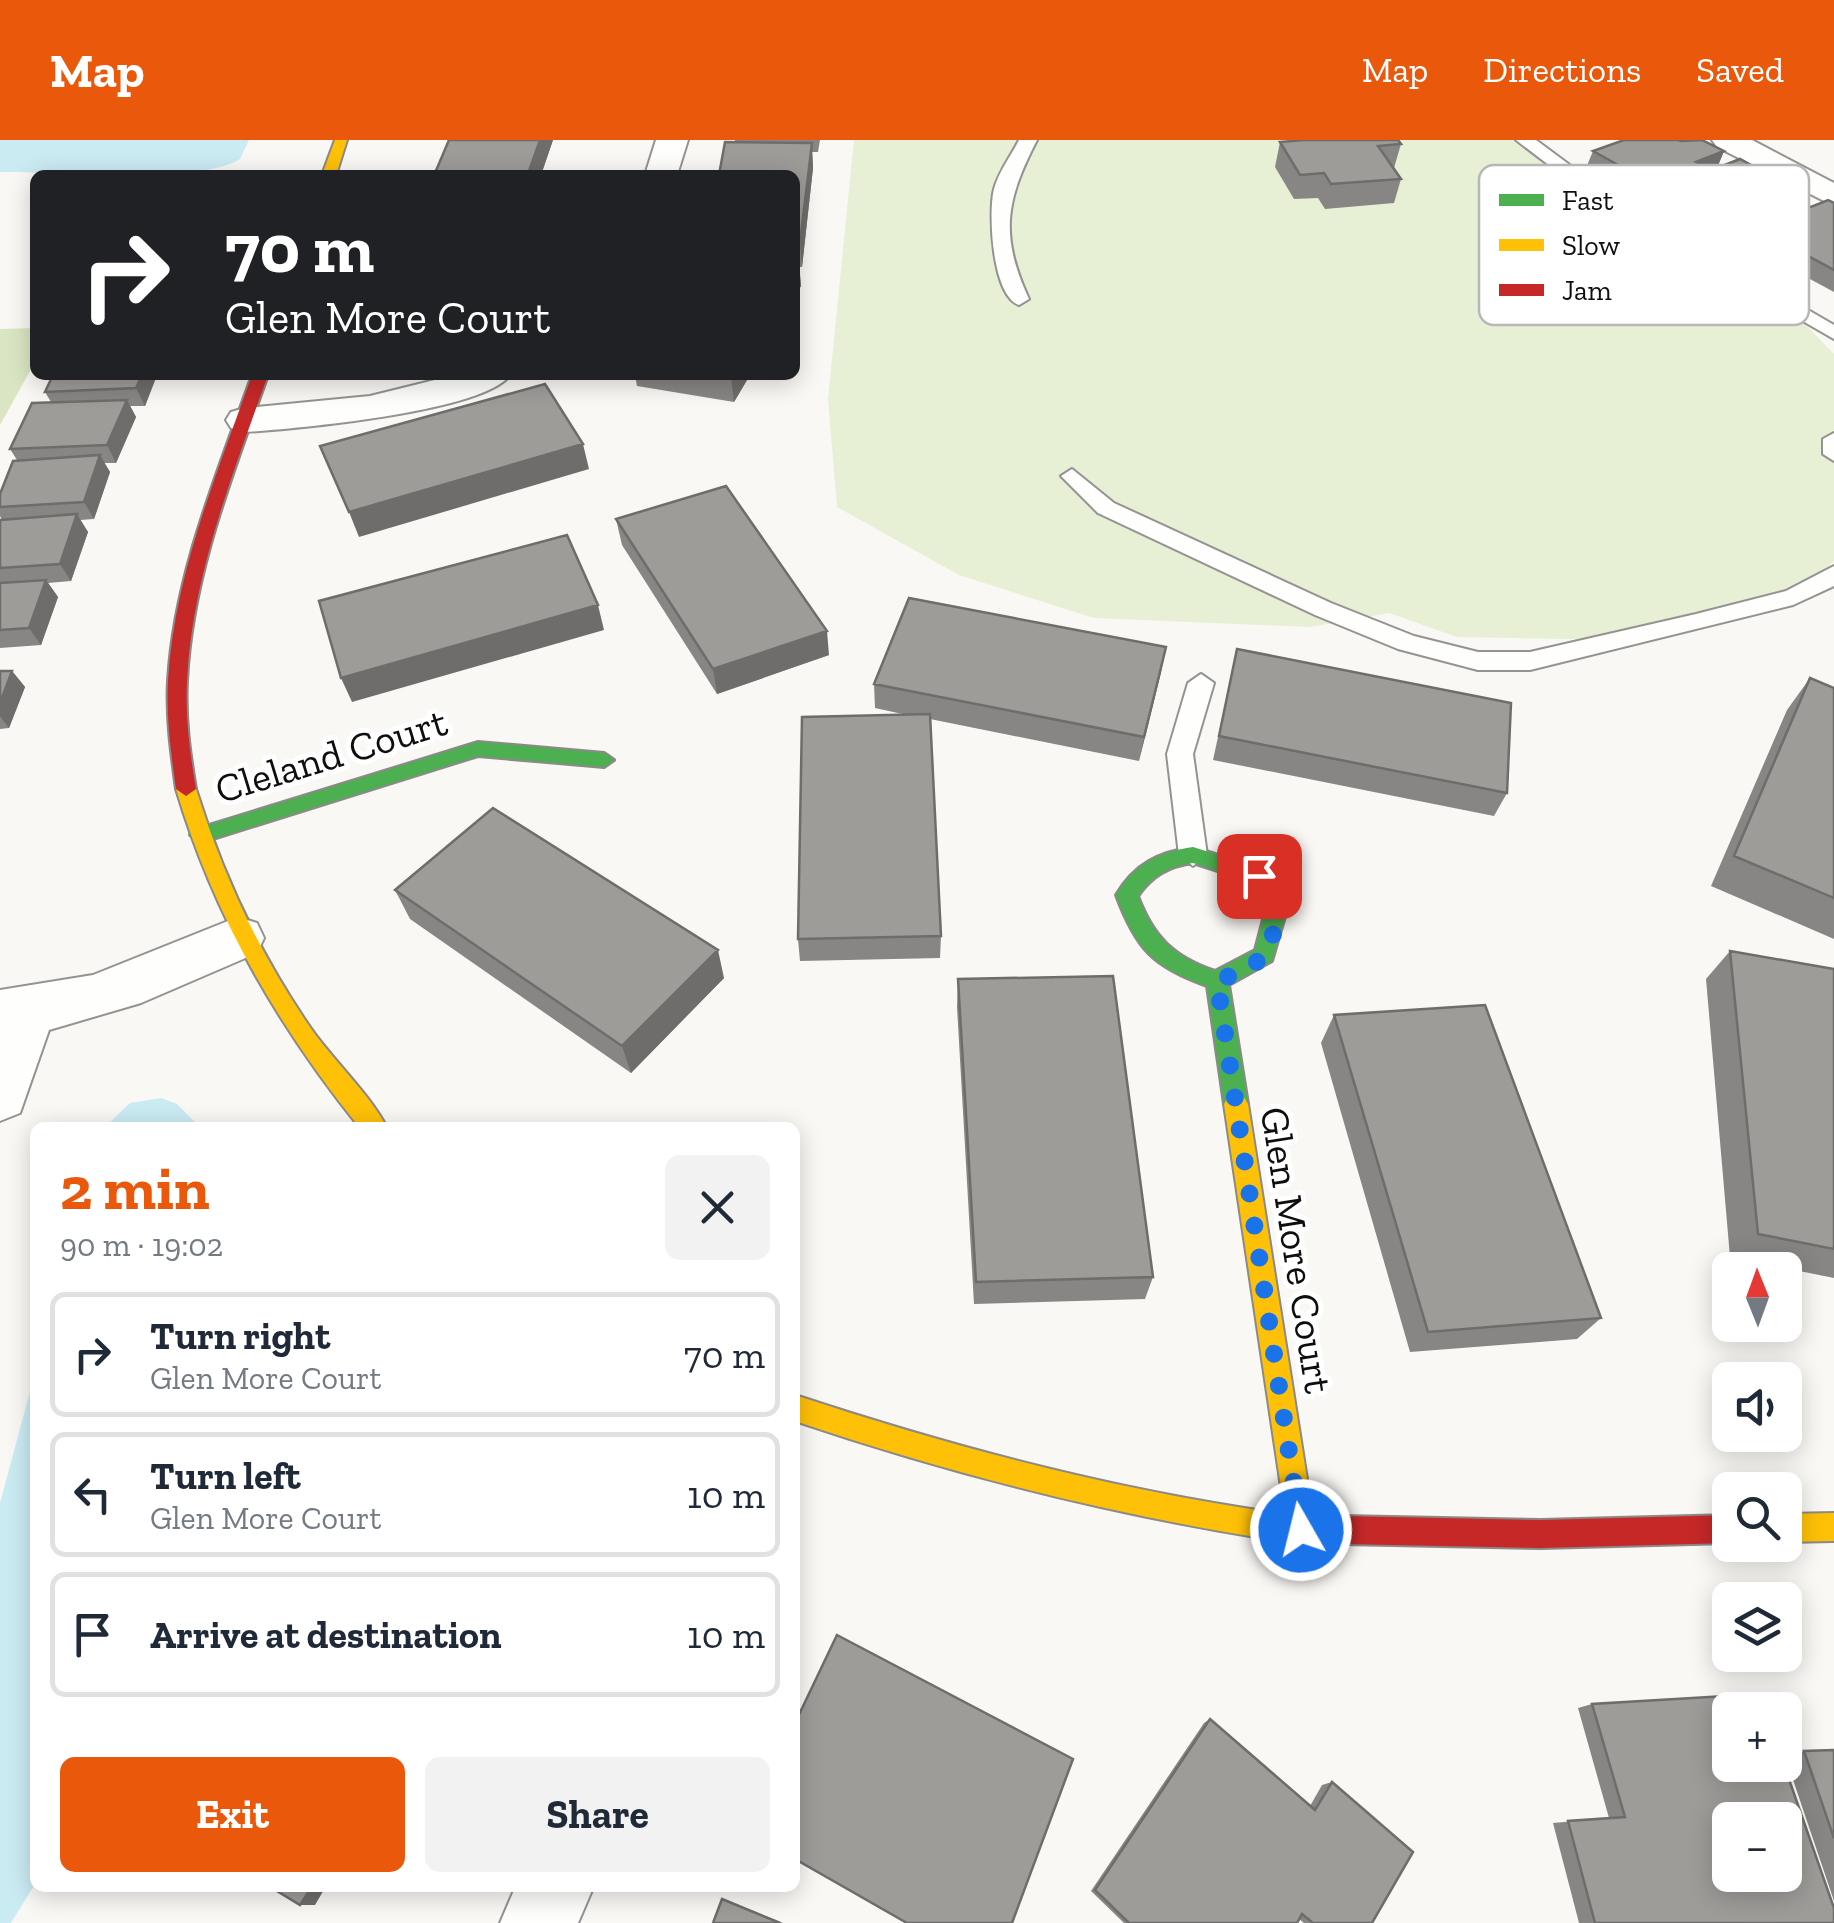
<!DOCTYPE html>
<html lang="en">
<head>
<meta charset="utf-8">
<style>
  body { margin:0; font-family:"Zilla Slab",serif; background:#f2f2f3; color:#1f2937; height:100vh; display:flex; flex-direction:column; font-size:38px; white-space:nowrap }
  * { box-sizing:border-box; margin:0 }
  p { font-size:32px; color:#747a83 }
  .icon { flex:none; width:55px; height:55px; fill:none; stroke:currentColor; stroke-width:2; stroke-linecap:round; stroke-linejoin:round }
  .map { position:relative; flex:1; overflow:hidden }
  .details { position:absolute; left:30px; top:982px; width:770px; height:770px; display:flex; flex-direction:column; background:#fff; border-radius:15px; box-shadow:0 5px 25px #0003 }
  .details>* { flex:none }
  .top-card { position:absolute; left:30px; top:30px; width:770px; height:210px; border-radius:15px; box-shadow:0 5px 25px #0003; background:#202124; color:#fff; overflow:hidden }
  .needle { width:65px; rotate:359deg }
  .buttons { position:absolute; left:1712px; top:1112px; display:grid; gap:20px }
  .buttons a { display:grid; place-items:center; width:90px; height:90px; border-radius:15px; background:#fff; box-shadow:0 5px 25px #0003; font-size:50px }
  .pin { position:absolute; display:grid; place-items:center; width:85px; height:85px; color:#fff; margin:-42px; border-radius:20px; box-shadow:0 5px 15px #0006 }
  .me { position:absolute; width:110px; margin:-55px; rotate:352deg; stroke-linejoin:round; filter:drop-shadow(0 0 8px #0008) }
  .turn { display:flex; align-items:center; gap:35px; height:210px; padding:0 30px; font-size:45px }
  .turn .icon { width:130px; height:130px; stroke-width:2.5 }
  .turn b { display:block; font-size:70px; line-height:85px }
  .round { display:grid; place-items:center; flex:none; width:105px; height:105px; border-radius:15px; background:#f2f2f3 }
  .head { display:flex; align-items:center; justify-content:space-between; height:170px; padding:0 30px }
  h1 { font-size:60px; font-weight:700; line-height:75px; color:#ea580c }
  .action { display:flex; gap:20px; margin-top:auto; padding:20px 30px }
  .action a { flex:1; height:115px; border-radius:15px; background:#ea580c; color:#fff; font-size:40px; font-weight:700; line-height:115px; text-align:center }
  .action a+a { background:#f2f2f3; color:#1f2937 }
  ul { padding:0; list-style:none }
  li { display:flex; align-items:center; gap:30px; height:125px; margin:0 20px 15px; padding:0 10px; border:5px solid #e0e1e3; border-radius:15px }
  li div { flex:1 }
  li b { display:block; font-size:38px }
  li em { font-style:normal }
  header { display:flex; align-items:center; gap:60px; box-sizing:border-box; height:140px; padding:0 50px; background:#ea580c; color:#fff }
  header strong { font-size:48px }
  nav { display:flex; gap:55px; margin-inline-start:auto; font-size:35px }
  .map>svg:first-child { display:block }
  .green { fill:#e7efd5 }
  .forest { fill:#dae6c3 }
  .water { fill:#cbebf3 }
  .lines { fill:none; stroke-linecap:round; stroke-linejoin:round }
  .lane-casing { stroke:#949392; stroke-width:4 }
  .street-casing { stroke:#949392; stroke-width:4 }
  .fast-casing { stroke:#8b8a88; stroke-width:4 }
  .slow-casing { stroke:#8b8a88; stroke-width:4 }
  .jam-casing { stroke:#8b8a88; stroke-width:4 }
  .lane { fill:#fefefd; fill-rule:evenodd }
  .street { fill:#fefefd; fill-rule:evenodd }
  .fast { fill:#4caf50; fill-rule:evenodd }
  .slow { fill:#ffc107; fill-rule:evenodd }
  .jam { fill:#c62828; fill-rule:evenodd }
  .wall { fill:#888684 }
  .shaded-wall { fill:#6f6d6b }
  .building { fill:#9e9c99; stroke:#6f6d6b; stroke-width:2.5; fill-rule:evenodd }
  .route { stroke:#1a73e8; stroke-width:18; stroke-dasharray:0 32.4 }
  .labels { text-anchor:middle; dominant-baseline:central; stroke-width:10; stroke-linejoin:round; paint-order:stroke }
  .street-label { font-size:40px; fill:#0e0e0e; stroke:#fff }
  .key { fill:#fff; stroke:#b7b7b7; stroke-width:2.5 }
  .key-label { font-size:28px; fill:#0e0e0e }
</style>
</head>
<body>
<header>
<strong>Map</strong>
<nav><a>Map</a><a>Directions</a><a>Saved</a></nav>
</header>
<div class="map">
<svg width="1834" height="1783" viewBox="0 0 1834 1783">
  <rect width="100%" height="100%" fill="#faf8f4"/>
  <path class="green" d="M 854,0 L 1532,0 L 1550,20 L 1720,96 L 1834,214 L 1834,421 L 1781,469 L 1634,500 L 1457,497 L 1389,473 L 1310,487 L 1094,478 L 959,435 L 837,367 L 828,259 Z"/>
  <path class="forest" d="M 35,188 L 35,222 L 0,285 L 0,189 Z"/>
  <path class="water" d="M 0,0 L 249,0 L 240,19 C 201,45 53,31 0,32 Z
    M 161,958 L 177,964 L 200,987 L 105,987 L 130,963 Z
    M 35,1233 L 35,1744 L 11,1783 L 0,1783 L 0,1363 Z"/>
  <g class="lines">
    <g class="lane-casing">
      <path id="lane" d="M 1019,0 L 1037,0 C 1006,60 999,95 1029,159 L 1019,165 C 992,156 988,73 994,49 C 999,31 1011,16 1019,0 Z
        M 1516,0 L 1536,0 L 1613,57 L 1834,185 L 1834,199 L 1601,65 Z
        M 1834,293 L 1834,321 L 1823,314 L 1823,299 Z
        M 1072,329 L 1114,363 L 1331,463 L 1414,496 L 1478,512 L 1530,512 L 1696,474 L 1786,451 L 1834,426 L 1834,446 L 1793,465 L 1530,530 L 1478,530 L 1398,509 L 1315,475 L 1098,373 L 1061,336 Z
        M 1201,534 L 1214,543 L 1193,614 L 1207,715 L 1193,726 L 1179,715 L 1167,614 L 1188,543 Z"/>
    </g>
    <g class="street-casing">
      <path id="street" d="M 656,0 L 688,0 L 677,35 L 645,35 Z
        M 1712,0 L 1752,0 L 1834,43 L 1834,66 L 1717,7 Z
        M 455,235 L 510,235 C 484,272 293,289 245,292 L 231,288 L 226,280 L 231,272 L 245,268 L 370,256 Z
        M 238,777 L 257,783 L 264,798 L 257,813 L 141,863 L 49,890 L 20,973 L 0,981 L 0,850 L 93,835 Z
        M 515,1748 L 593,1748 L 578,1783 L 500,1783 Z"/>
    </g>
    <g class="fast-casing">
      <path id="fast" d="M 478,602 L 604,613 L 614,620 L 604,627 L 478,616 L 200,703 L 190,695 L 193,690 Z
        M 1193,707 L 1266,730 L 1289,763 L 1272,821 L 1229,845 L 1248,964 L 1244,971 L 1236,974 L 1228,971 L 1224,964 L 1207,846 C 1153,827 1136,809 1116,755 C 1134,724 1159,712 1193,707 ZM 1193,723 L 1252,742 L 1267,764 L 1255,810 L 1215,831 C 1174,817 1153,797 1138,756 C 1152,736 1169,726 1193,723 Z"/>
    </g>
    <g class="slow-casing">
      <path id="slow" d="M 335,0 L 347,0 L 336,35 L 322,35 Z
        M 186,642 L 196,649 C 223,736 260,815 312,890 C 333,920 372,957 387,988 L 360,988 C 277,885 214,776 176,649 Z
        M 1236,954 L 1244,957 L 1248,964 L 1315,1390 L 1311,1400 L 1301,1404 C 1128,1379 961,1337 795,1281 L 795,1255 C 956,1308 1117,1351 1285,1374 L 1224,964 L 1228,957 Z
        M 1834,1373 L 1834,1401 L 1785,1402 L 1785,1374 Z"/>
    </g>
    <g class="jam-casing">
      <path id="jam" d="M 252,235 L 268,235 C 233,334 192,435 187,541 C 185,578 190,613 196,649 L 186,656 L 176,649 C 171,613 166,577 168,541 C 174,435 217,334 252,235 Z
        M 1294,1375 L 1541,1380 L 1730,1375 L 1730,1403 L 1541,1408 L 1294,1403 L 1284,1399 L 1280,1389 L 1284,1379 Z"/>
    </g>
    <use href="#lane" class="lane"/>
    <use href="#street" class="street"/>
    <use href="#fast" class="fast"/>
    <use href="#slow" class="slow"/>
    <use href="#jam" class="jam"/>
  </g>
  <path class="wall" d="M 553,0 L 541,35 L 436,35 L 435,33 Z
    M 735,0 L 820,0 L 818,12 L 812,12 L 813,28 L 802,127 L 799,127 L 801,146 L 795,156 L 795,35 L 735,2 Z
    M 1280,2 L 1401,4 L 1394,28 L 1401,39 L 1394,63 L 1325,69 L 1318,58 L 1294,59 L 1275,27 Z
    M 1593,11 L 1724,11 L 1717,28 L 1752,47 L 1746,49 L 1752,52 L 1744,69 L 1695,89 L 1586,28 Z
    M 1834,63 L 1834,152 L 1730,96 L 1738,78 Z
    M 157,235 L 145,266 L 130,266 L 136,277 L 116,323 L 104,323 L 110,332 L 94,379 L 80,380 L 88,392 L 71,441 L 48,443 L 58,457 L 41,505 L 0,508 L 0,380 L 2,380 L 0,376 L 0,354 L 17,320 L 10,309 L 51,262 L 45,252 Z
    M 635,235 L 750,235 L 734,262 L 637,246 Z
    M 616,379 L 829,515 L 717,554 L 622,405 Z
    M 1237,509 L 1507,653 L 1494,676 L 1213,620 Z
    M 0,529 L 0,531 L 12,531 L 25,547 L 9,588 L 0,589 Z
    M 1161,532 L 1139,621 L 930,579 L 941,796 L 940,818 L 800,821 L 798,799 L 907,575 L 875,568 L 874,544 Z
    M 1810,538 L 1834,548 L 1834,799 L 1711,746 L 1787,570 Z
    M 395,750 L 724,838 L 631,933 L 410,779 Z
    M 1730,811 L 1834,829 L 1834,1138 L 1730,1117 L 1706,839 Z
    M 958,839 L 1153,1137 L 1145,1159 L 974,1164 L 957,867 Z
    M 1334,875 L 1601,1178 L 1577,1199 L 1410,1212 L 1321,903 Z
    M 1592,1564 L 1834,1783 L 1579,1783 L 1553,1683 L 1609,1678 L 1578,1568 Z
    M 1210,1579 L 1310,1666 L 1322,1645 L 1332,1642 L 1372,1783 L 1304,1783 L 1299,1779 L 1297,1783 L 1124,1783 L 1091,1751 L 1204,1583 Z
    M 1834,1610 L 1834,1761 L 1785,1616 L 1804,1611 Z"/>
  <path class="shaded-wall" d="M 540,0 L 553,0 L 541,35 L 528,35 Z
    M 812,3 L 813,28 L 802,127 L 800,102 Z
    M 1724,11 L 1717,28 L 1689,39 L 1696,22 Z
    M 1760,30 L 1752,47 L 1724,58 L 1731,42 Z
    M 1752,52 L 1744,69 L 1695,89 L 1703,72 Z
    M 799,121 L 801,146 L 795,156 L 795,128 Z
    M 142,235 L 157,235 L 145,266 L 136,248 Z
    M 732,235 L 750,235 L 734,262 L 731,237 Z
    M 127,260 L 136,277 L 116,323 L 107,305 Z
    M 583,304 L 589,329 L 359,397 L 349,372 Z
    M 100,315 L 110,332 L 94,379 L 84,362 Z
    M 77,374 L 88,392 L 71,441 L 60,424 Z
    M 46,440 L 58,457 L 41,505 L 29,488 Z
    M 598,465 L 604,490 L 352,562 L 341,538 Z
    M 827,491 L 829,515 L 717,554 L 713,529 Z
    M 1166,507 L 1161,532 L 1139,621 L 1144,597 Z
    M 12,531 L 25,547 L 9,588 L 0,576 L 0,563 Z
    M 718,810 L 724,838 L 631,933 L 622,906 Z
    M 311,1748 L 325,1748 L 315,1765 L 300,1765 Z
    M 722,1759 L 726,1760 L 783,1783 L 780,1783 Z"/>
  <path class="building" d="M 449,0 L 540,0 L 528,34 L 435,33 Z
    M 1304,0 L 1398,0 L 1401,4 L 1378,6 L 1401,39 L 1331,44 L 1324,33 L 1300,35 L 1280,2 Z
    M 1624,0 L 1678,0 L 1681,1 L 1702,0 L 1724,11 L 1696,22 L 1712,30 L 1740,19 L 1760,30 L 1731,42 L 1752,52 L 1703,72 L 1593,11 Z
    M 725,2 L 812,3 L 800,102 L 795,101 L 795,35 L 719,35 Z
    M 1791,57 L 1811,67 L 1828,60 L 1834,63 L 1834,130 L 1738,78 Z
    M 53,235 L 142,235 L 136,248 L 45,252 Z
    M 545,244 L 583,304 L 349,372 L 320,306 Z
    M 127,260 L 107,305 L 10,309 L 32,263 Z
    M 100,315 L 84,362 L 0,367 L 0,354 L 13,321 Z
    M 726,346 L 827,491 L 713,529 L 616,379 Z
    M 77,374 L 60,424 L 0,428 L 0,380 Z
    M 567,395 L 598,465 L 341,538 L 319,461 Z
    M 46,440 L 29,488 L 0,490 L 0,443 Z
    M 909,458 L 1166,507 L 1144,597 L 874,544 Z
    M 1237,509 L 1511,563 L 1507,653 L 1219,596 Z
    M 0,531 L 12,531 L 0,563 Z
    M 1810,538 L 1834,548 L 1834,758 L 1734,716 Z
    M 930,574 L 941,796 L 798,799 L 802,577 Z
    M 493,668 L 718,810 L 622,906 L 395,750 Z
    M 1730,811 L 1834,829 L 1834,1109 L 1758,1094 Z
    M 1113,836 L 1153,1137 L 976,1142 L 958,839 Z
    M 1485,865 L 1601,1178 L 1428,1192 L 1334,875 Z
    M 837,1495 L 1073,1619 L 1012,1783 L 907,1783 L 795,1719 L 795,1583 Z
    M 1759,1554 L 1764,1570 L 1730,1570 L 1730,1625 L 1784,1625 L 1834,1768 L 1834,1783 L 1595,1783 L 1568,1681 L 1625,1677 L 1592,1564 ZM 1730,1680 L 1785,1680 L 1785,1735 L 1730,1735 Z
    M 1210,1579 L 1315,1670 L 1332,1642 L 1413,1712 L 1372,1783 L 1313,1783 L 1302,1774 L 1297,1783 L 1129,1783 L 1095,1750 Z
    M 1834,1610 L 1834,1698 L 1804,1611 Z
    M 272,1748 L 311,1748 L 300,1765 Z
    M 722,1759 L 780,1783 L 713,1783 Z"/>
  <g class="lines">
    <path class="route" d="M 1259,736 L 1278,764 C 1271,818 1267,821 1217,841 L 1301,1390"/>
  </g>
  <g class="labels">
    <g class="street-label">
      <text transform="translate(331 615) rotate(-17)">Cleland Court</text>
      <text transform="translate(1297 1110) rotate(81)">Glen More Court</text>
    </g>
  </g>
  <rect x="1479" y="25" width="330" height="160" rx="15" class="key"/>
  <rect x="1499" y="54" width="45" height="12" fill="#4caf50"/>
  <rect x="1499" y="99" width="45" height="12" fill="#ffc107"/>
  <rect x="1499" y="144" width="45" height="12" fill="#c62828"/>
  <g class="key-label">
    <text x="1562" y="70">Fast</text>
    <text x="1562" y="115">Slow</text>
    <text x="1562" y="160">Jam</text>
  </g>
</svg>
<div class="buttons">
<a><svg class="needle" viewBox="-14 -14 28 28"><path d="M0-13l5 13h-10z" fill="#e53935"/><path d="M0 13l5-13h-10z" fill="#747a83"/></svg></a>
<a><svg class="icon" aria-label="sound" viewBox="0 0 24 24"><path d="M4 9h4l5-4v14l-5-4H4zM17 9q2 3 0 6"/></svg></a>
<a><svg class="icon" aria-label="search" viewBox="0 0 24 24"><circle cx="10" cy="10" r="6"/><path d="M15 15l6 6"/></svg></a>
<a><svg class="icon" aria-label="layers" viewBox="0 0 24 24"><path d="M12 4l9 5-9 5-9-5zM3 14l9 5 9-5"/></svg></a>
<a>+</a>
<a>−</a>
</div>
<div class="pin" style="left:1259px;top:736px;background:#d93025"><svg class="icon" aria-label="arrive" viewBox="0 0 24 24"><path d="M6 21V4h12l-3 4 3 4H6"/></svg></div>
<svg class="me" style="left:1301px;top:1390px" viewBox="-20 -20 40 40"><circle r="17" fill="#1a73e8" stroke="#fff" stroke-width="3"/><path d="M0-11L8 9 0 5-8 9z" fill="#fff"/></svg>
<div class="top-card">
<div class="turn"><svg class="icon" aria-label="right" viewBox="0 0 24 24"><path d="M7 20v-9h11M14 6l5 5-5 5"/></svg><div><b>70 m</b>Glen More Court</div></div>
</div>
<section class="details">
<div class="head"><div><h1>2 min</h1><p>90 m · 19:02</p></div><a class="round"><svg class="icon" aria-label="close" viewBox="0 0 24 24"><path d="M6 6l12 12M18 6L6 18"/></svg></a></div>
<ul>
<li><svg class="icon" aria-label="right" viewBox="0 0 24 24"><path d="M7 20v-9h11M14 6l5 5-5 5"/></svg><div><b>Turn right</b><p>Glen More Court</p></div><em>70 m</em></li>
<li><svg class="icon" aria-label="left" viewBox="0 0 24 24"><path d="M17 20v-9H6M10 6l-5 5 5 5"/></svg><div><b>Turn left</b><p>Glen More Court</p></div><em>10 m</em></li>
<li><svg class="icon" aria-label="arrive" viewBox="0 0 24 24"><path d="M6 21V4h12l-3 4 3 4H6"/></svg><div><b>Arrive at destination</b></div><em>10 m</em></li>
</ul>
<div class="action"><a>Exit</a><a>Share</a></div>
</section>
</div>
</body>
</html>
